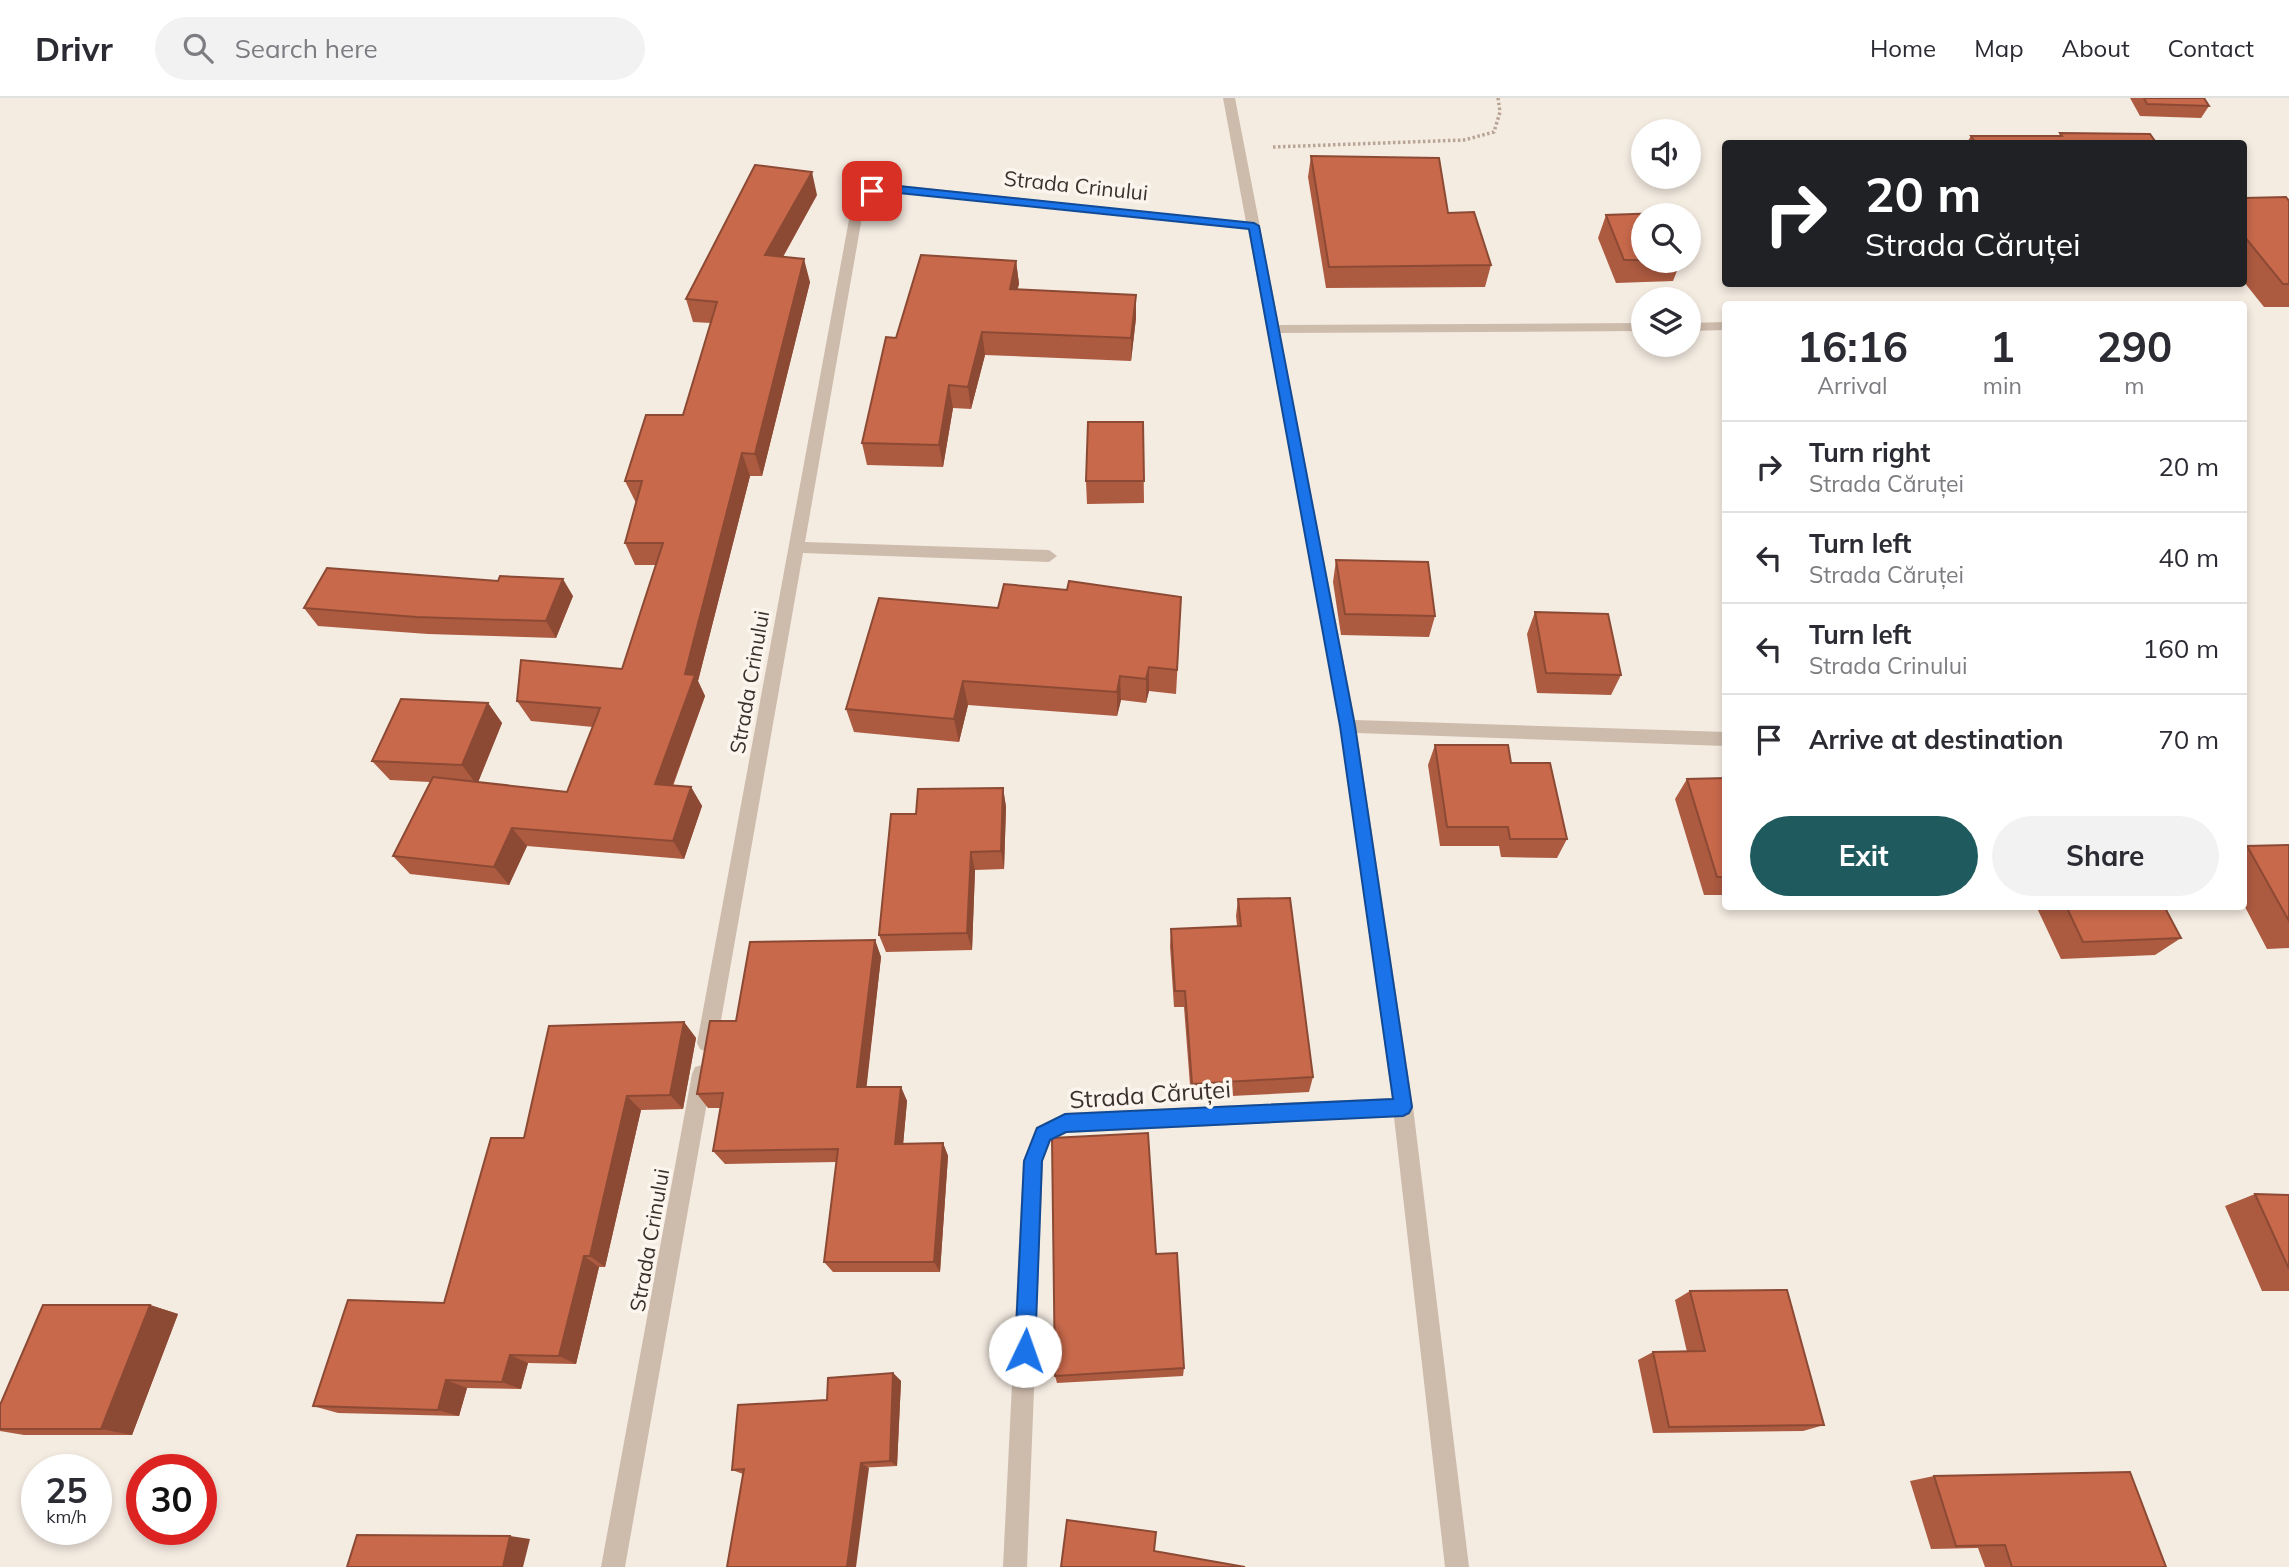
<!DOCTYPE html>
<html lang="en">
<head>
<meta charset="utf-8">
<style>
  body { margin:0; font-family:Mulish,sans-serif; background:#f2f2f3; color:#2b2b33; height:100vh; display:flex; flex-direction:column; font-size:26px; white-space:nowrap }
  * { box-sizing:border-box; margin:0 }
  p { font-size:23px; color:#7c7c81 }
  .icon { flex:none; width:38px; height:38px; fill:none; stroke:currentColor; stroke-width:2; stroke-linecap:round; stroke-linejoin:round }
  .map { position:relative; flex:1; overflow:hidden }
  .side { position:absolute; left:1722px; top:203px; width:525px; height:609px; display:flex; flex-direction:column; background:#fff; border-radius:7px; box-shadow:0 4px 10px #0003 }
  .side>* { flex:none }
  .hud { position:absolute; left:1722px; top:42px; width:525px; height:147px; border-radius:7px; box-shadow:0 4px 10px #0003; background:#202124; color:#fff; overflow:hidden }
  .buttons { position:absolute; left:1631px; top:21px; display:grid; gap:14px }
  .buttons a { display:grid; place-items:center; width:70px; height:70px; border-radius:50%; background:#fff; box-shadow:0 4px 10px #0003; font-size:35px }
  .speed { position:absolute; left:21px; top:1356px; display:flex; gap:14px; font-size:35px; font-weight:700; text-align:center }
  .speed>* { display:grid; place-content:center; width:91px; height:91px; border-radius:50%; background:#fff; box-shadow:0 4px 10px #0003; line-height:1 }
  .speed small { font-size:18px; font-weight:400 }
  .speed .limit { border:10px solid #d22; background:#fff; color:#111 }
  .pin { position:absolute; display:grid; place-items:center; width:60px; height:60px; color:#fff; margin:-30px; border-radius:14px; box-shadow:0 4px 10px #0006 }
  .me { position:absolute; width:77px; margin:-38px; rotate:3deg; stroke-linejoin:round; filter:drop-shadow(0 0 5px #0008) }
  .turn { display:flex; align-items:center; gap:24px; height:147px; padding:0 28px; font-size:32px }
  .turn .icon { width:91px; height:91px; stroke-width:2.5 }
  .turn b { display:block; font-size:49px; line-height:60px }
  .eta { display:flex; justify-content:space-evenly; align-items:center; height:119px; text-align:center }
  .eta b { font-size:42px; font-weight:700; line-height:49px }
  .action { display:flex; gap:14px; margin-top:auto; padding:14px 28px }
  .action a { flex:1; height:80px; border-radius:42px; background:#1f5a5e; color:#fff; font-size:28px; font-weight:700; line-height:80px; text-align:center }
  .action a+a { background:#f2f2f3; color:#2b2b33 }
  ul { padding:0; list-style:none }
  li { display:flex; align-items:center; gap:21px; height:91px; padding:0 28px; border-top:2px solid #e1e1e2 }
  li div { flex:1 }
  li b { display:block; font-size:26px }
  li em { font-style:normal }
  header { display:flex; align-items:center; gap:42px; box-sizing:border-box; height:98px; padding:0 35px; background:#fff; border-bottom:2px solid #e1e1e2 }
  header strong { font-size:33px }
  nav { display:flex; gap:38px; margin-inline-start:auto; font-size:24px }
  .search { width:490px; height:63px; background:#f2f2f3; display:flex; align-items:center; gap:18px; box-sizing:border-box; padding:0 24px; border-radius:38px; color:#7c7c81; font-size:26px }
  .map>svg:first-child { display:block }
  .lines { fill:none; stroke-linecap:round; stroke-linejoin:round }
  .path { stroke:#b9a596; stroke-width:3.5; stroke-dasharray:2.5 2.5; stroke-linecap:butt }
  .street { fill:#cdbbac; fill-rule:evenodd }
  .wall { fill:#ac5a40 }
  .shaded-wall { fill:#8c4a34 }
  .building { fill:#c8694b; stroke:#8c4a34; stroke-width:2 }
  .route { fill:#1a73e8; stroke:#114b97; stroke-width:2 }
  .labels { text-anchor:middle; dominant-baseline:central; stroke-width:7; stroke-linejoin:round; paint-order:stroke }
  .street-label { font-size:21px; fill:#3b302b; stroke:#fbf5ee }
  .near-street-label { font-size:24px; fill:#3b302b; stroke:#fbf5ee }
</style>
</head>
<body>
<header>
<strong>Drivr</strong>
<div class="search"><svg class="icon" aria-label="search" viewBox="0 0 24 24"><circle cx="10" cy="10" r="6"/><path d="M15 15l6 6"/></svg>Search here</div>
<nav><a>Home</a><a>Map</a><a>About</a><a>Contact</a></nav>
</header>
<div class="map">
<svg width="2289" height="1469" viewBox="0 0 2289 1469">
  <rect width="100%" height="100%" fill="#f4ebe1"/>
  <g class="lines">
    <path class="path" d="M 1273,49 L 1464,42 L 1494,34 L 1500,14 L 1498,0"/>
    <path class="street" d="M 1223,0 L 1235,0 L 1279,227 L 1643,225 L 1643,233 L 1280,235 L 1355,622 L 1726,634 L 1726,648 L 1357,635 L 1413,1009 L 1469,1469 L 1445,1469 L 1394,1019 L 1067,1035 L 1051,1043 L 1043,1063 L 1027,1469 L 1003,1469 L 1023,1063 L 1036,1029 L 1065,1015 L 1392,1000 L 1340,628 L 1248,131 L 889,94 L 865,102 L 805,444 L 1049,452 L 1057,458 L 1049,464 L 803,455 L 717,945 L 714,951 L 707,954 L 700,951 L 697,945 L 853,100 L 868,90 L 889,86 L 1246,124 Z
      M 1726,224 L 1726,232 L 1689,233 L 1689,225 Z
      M 702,967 L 709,969 L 712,976 L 625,1469 L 601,1469 L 692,976 L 695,969 Z"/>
  </g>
  <path class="wall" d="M 2130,0 L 2204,0 L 2209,8 L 2201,20 L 2140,18 Z
    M 2060,35 L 2157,46 L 1966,46 L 1971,38 L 2059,38 Z
    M 1311,58 L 1448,115 L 1491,167 L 1485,189 L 1326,190 L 1308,79 Z
    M 817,97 L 783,159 L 810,184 L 762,378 L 750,378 L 698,583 L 705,598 L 673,688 L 691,689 L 702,708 L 684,761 L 527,748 L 509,787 L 410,776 L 393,758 L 430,684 L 390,682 L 372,663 L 488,605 L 502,625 L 478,684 L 567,694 L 593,629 L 531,623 L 517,603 L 622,571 L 656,467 L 635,467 L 625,445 L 636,405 L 625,383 L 683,317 L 711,225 L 693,224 L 686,201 Z
    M 2244,100 L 2289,103 L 2289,209 L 2264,209 L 2244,184 Z
    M 1606,117 L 1643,117 L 1643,163 L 1681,163 L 1673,183 L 1616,185 L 1598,140 Z
    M 1016,163 L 1019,186 L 1017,191 L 1136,220 L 1131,263 L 985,257 L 971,311 L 953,310 L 943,369 L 867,367 L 862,345 Z
    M 1143,324 L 1144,405 L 1087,406 L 1086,383 Z
    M 1336,462 L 1435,518 L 1429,539 L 1341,537 L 1333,484 Z
    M 573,498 L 556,540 L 428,536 L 318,528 L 304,510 Z
    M 998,510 L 1180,524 L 1176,596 L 1149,593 L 1146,605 L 1121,602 L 1117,618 L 968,607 L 959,644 L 854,634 L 846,611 Z
    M 1535,514 L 1621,577 L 1611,597 L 1537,595 L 1527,536 Z
    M 1435,647 L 1511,665 L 1567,741 L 1557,760 L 1501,759 L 1499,748 L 1440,748 L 1428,667 Z
    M 1726,680 L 1726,797 L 1704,797 L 1675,701 L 1687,681 Z
    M 1003,690 L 1006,709 L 1004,771 L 975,772 L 972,852 L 886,854 L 879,837 L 916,716 Z
    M 2289,747 L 2289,850 L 2267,851 L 2244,807 L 2244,751 L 2247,748 Z
    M 1238,801 L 1313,979 L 1309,994 L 1191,1000 L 1184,909 L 1174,909 L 1170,848 L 1171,831 L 1237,828 L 1236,818 Z
    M 2036,808 L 2164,808 L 2181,840 L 2155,857 L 2061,861 Z
    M 875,842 L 881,859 L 866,989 L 901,989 L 907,1003 L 903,1046 L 943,1045 L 948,1058 L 940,1174 L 833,1174 L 824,1164 L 837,1064 L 725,1066 L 713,1053 L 720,1010 L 708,1010 L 697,996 L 736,923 Z
    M 684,924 L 696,940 L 683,1011 L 641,1012 L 605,1169 L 599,1169 L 576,1266 L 528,1265 L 521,1291 L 467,1290 L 459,1318 L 338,1315 L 313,1308 L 444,1205 Z
    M 2255,1096 L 2289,1097 L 2289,1193 L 2262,1193 L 2225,1108 Z
    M 1156,1156 L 1184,1270 L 1183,1278 L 1057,1285 L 1055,1278 Z
    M 1690,1193 L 1824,1327 L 1803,1333 L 1653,1335 L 1638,1262 L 1653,1254 L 1687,1254 L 1675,1202 Z
    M 150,1207 L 178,1216 L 132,1337 L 24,1337 L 0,1333 L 0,1307 Z
    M 893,1275 L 901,1283 L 897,1368 L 743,1376 L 732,1372 L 827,1302 Z
    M 1934,1378 L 2166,1469 L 1985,1469 L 1978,1450 L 1931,1451 L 1910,1383 Z"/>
  <path class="shaded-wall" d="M 812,74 L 817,97 L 771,180 L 765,157 Z
    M 804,161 L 810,184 L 762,378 L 755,356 Z
    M 1016,163 L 1019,186 L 1012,214 L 1010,191 Z
    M 1136,197 L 1136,220 L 1131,263 L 1131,240 Z
    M 982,234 L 985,257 L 971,311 L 968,289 Z
    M 949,287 L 953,310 L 943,369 L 939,347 Z
    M 742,355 L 750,378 L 698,583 L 705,598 L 666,705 L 655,686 Z
    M 563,481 L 573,498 L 556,540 L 546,523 Z
    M 1149,569 L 1149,593 L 1146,605 L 1146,581 Z
    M 1120,578 L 1121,602 L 1117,618 L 1117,594 Z
    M 963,583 L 968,607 L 959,644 L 954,621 Z
    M 488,605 L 502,625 L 477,687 L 462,667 Z
    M 691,689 L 702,708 L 684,761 L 673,743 Z
    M 1003,690 L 1006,709 L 1004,771 L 1001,753 Z
    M 512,730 L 527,748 L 509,787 L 494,769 Z
    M 971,754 L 975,772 L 972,852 L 967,835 Z
    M 875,842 L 881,859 L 865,1003 L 857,989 Z
    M 684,924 L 696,940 L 683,1011 L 670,997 Z
    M 901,989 L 907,1003 L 902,1059 L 895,1046 Z
    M 627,998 L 641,1012 L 605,1169 L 590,1158 Z
    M 943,1045 L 948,1058 L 940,1174 L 934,1164 Z
    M 584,1158 L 599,1169 L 576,1266 L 559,1258 Z
    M 150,1207 L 178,1216 L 132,1337 L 101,1331 Z
    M 510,1257 L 528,1265 L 521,1291 L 502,1284 Z
    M 893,1275 L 901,1283 L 897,1368 L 890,1363 Z
    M 446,1282 L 467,1290 L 459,1318 L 438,1312 Z
    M 861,1365 L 869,1370 L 856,1469 L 847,1469 Z
    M 510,1438 L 530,1441 L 523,1469 L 503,1469 Z"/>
  <path class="building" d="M 2144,0 L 2204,0 L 2209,8 L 2147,6 Z
    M 2060,35 L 2150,36 L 2157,46 L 1976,46 L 1971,38 L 2062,38 Z
    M 1311,58 L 1439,60 L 1448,115 L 1474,114 L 1491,167 L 1329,169 Z
    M 755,67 L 812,74 L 765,157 L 804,161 L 755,356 L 742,355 L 685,576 L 695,577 L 655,686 L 691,689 L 673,743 L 512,730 L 494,769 L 393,758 L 433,679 L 567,694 L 600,610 L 517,603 L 521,562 L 622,571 L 663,445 L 625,445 L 642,383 L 625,383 L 646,317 L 683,317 L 717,204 L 686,201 Z
    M 2286,99 L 2289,103 L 2289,186 L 2283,186 L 2244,138 L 2244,100 Z
    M 1662,115 L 1663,117 L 1643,117 L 1643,162 L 1624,162 L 1606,117 Z
    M 921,157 L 1016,163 L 1010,191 L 1136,197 L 1131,240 L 982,234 L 968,289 L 949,287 L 939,347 L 862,345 L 886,239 L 896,240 Z
    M 1088,324 L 1143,324 L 1144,383 L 1086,383 Z
    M 1336,462 L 1428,464 L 1435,518 L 1345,516 Z
    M 327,470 L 498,483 L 500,478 L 563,481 L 546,523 L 416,519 L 304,510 Z
    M 1069,483 L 1181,499 L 1177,572 L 1149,569 L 1146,581 L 1120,578 L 1117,594 L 963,583 L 954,621 L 846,611 L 879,500 L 998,510 L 1004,486 L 1067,492 Z
    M 1535,514 L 1608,516 L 1621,577 L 1546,575 Z
    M 401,601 L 488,605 L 462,667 L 372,663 Z
    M 1435,647 L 1508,647 L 1511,665 L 1550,665 L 1567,741 L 1510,741 L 1508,729 L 1447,729 Z
    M 1726,680 L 1726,779 L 1717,779 L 1687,681 Z
    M 1003,690 L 1001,753 L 971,754 L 967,835 L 879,837 L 891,716 L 916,716 L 918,691 Z
    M 2289,747 L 2289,823 L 2247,748 Z
    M 1290,800 L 1313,979 L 1192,986 L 1185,893 L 1175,893 L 1171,831 L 1241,828 L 1238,801 Z
    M 2066,808 L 2164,808 L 2181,840 L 2083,844 Z
    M 875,842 L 857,989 L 901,989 L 895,1046 L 943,1045 L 934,1164 L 824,1164 L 838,1051 L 713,1053 L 723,995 L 697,996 L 710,923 L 736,923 L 750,844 Z
    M 684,924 L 670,997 L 627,998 L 590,1158 L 584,1158 L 559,1258 L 510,1257 L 502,1284 L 446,1282 L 438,1312 L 313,1308 L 348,1202 L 444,1205 L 491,1040 L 524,1040 L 549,928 Z
    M 1148,1035 L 1156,1156 L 1177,1155 L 1184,1270 L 1055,1278 L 1052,1040 Z
    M 2255,1096 L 2289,1097 L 2289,1171 Z
    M 1787,1192 L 1824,1327 L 1669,1329 L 1653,1254 L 1705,1253 L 1690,1193 Z
    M 43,1207 L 150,1207 L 101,1331 L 0,1331 L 0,1307 Z
    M 893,1275 L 890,1363 L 861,1365 L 847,1469 L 727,1469 L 744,1371 L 732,1372 L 738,1307 L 827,1302 L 828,1280 Z
    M 2130,1374 L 2166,1469 L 2012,1469 L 2005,1447 L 1956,1448 L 1934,1378 Z
    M 1067,1422 L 1156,1434 L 1154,1453 L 1245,1469 L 1061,1469 Z
    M 357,1437 L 510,1438 L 503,1469 L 347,1469 Z"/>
  <path class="route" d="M 889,87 L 1254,125 L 1259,128 L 1355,628 L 1412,1009 L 1409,1015 L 1403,1018 L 1066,1034 L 1050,1042 L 1042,1063 L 1035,1253 L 1032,1260 L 1025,1263 L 1018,1260 L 1015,1253 L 1024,1063 L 1037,1030 L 1065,1016 L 1393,1001 L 1340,628 L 1249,131 L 889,94 L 872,96 L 866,93 Z"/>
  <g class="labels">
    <g class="street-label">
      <text transform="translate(1076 87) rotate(6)">Strada Crinului</text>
      <text transform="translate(749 584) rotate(-80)">Strada Crinului</text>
      <text transform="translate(649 1142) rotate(-80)">Strada Crinului</text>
    </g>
    <g class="near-street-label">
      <text transform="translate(1150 996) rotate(-4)">Strada Căruței</text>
    </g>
  </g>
</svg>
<div class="buttons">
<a><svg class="icon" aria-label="sound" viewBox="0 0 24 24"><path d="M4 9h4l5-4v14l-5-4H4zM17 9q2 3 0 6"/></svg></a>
<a><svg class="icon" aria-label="search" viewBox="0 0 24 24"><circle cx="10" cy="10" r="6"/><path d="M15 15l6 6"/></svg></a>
<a><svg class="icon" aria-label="layers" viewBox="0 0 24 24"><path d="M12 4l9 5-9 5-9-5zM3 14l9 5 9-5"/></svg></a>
</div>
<div class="speed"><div>25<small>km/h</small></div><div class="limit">30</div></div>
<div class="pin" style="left:872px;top:93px;background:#d93025"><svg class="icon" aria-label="arrive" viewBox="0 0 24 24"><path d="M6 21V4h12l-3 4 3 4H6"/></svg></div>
<svg class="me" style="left:1025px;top:1253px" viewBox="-20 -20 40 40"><circle r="19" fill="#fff"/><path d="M0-13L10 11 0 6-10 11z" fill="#1a73e8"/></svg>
<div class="hud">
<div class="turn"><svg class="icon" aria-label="right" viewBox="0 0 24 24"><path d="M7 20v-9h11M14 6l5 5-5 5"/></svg><div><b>20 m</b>Strada Căruței</div></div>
</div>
<section class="side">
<div class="eta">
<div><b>16:16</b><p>Arrival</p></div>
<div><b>1</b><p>min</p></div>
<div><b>290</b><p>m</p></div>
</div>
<ul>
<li><svg class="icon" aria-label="right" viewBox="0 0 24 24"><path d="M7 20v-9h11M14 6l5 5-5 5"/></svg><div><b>Turn right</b><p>Strada Căruței</p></div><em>20 m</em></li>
<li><svg class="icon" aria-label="left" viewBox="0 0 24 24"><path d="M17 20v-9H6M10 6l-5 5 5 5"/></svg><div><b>Turn left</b><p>Strada Căruței</p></div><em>40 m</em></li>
<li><svg class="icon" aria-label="left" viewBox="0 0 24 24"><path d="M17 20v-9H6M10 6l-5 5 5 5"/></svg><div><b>Turn left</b><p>Strada Crinului</p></div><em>160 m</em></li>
<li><svg class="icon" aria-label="arrive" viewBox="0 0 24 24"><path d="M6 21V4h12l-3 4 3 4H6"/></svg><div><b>Arrive at destination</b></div><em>70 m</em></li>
</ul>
<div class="action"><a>Exit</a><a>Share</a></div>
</section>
</div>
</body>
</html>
